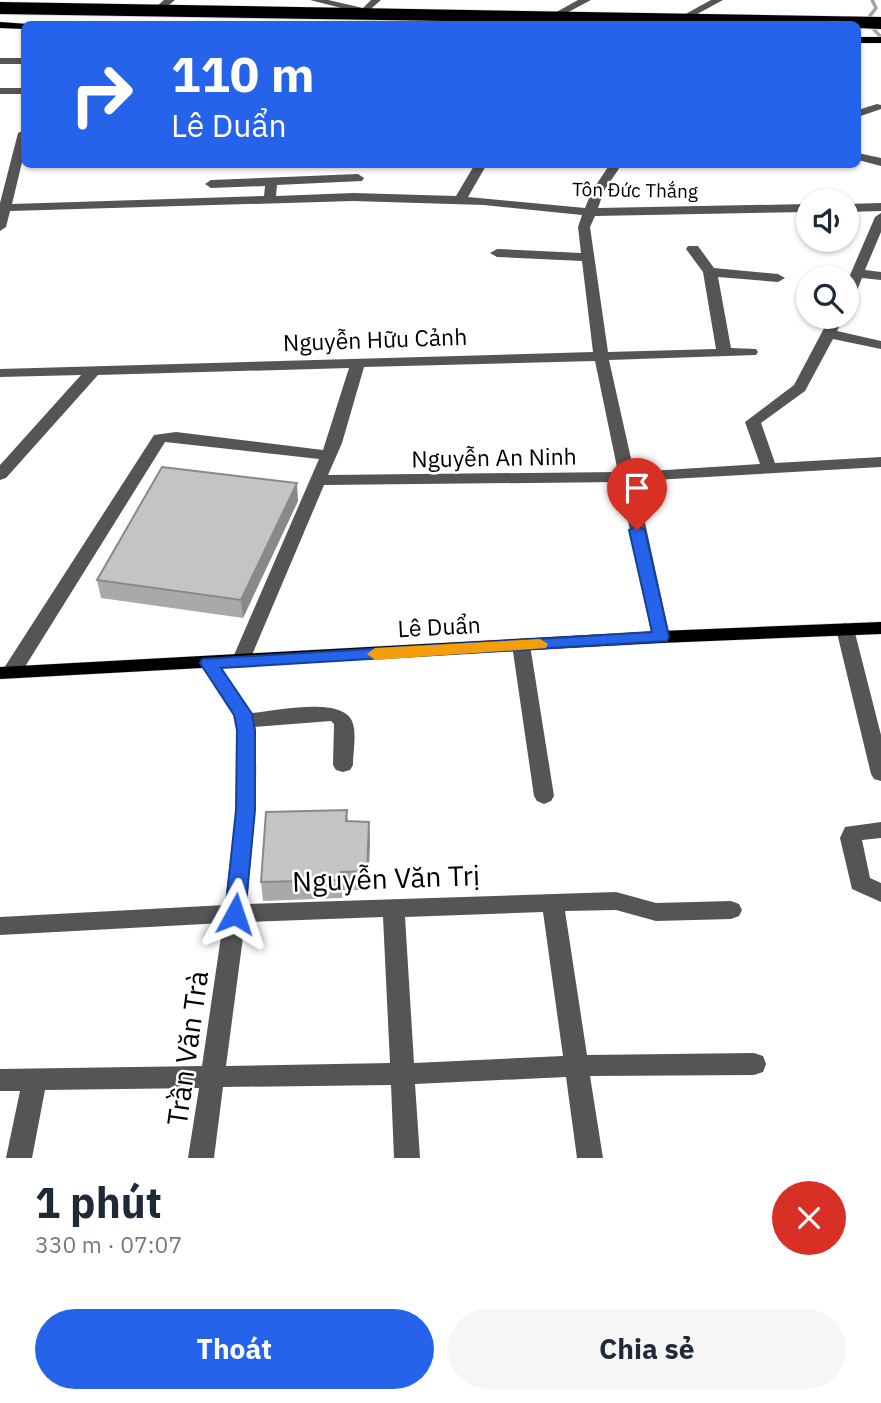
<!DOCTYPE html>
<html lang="vi">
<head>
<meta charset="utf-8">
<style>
  body { margin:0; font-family:"IBM Plex Sans",sans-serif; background:#f6f6f7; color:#1f2937; height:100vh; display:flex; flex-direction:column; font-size:26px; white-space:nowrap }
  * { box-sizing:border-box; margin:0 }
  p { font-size:23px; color:#747a83 }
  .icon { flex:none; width:38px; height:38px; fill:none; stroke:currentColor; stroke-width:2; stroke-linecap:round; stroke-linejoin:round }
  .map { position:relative; height:1158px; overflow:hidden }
  .side { display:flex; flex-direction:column; background:#fff; flex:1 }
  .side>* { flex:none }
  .hud { position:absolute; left:21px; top:21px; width:840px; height:147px; border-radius:10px; box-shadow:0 2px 5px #0004; background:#2563eb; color:#fff; overflow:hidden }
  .controls { position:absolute; left:796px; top:189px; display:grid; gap:14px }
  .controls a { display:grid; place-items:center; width:63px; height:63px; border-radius:50%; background:#fff; box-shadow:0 2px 5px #0004; font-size:35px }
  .pin { position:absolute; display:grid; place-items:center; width:60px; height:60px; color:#fff; margin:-72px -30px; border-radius:50% 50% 50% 0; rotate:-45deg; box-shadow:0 0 7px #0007 }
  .pin .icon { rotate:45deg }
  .me { position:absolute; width:77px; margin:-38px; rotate:5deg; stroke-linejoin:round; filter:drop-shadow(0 0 5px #0008) }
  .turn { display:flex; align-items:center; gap:24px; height:147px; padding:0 35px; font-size:32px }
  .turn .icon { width:91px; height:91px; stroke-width:2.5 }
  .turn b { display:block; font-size:49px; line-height:60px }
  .round { display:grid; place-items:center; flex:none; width:74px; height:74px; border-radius:37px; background:#f6f6f7 }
  .overview { display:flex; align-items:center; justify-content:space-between; height:119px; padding:0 35px }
  h1 { font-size:42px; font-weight:700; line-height:52px }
  .button { display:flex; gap:14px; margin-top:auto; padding:14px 35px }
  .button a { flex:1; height:80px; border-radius:42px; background:#2563eb; color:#fff; font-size:28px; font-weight:700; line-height:80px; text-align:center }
  .button a+a { background:#f6f6f7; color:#1f2937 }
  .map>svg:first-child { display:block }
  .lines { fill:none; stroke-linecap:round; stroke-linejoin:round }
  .stream { stroke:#a3a3a3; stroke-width:3.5 }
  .major-casing { stroke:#dbdbdb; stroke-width:1 }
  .highway-casing { stroke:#dbdbdb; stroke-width:2 }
  .minor { fill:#555; fill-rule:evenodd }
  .major { fill:#000; fill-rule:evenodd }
  .highway { fill:#000; fill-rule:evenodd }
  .wall { fill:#a9a9a9 }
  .shaded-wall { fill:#898989 }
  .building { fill:#c4c4c4; stroke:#898989; stroke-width:2 }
  .route { fill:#2563eb; stroke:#184099; stroke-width:2 }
  .slow { fill:#f59e0b }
  .labels { text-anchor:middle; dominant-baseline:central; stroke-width:5; stroke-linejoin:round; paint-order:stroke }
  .far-street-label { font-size:19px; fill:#000; stroke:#fff }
  .street-label { font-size:23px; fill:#000; stroke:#fff }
  .near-street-label { font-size:28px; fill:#000; stroke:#fff }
</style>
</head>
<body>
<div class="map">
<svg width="881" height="1158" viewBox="0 0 881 1158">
  <rect width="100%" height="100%" fill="#fff"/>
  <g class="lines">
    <path class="stream" d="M 872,0 L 876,8 L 866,21 L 881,37"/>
    <g class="major-casing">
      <path id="major" d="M 0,2 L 881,17 L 881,23 L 0,8 Z
        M 0,22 L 28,24 L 24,24 L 24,29 L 0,28 Z
        M 858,37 L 881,37 L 881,43 L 858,43 Z
        M 881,622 L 881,634 L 661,643 L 0,679 L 0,667 L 661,631 Z"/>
    </g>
    <g class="highway-casing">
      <path id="highway" d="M 0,6 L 881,21 L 881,29 L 858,28 L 858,24 L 641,24 L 0,14 Z"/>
    </g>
    <path class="minor" d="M 164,0 L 175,0 L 163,10 L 157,10 L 157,6 Z
      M 310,0 L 328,0 L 363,8 L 371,0 L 381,0 L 365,14 Z
      M 578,0 L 591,0 L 559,17 L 551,15 Z
      M 711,0 L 723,0 L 688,19 L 680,17 Z
      M 0,58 L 24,58 L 24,64 L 0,64 Z
      M 0,88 L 24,88 L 24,94 L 0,94 Z
      M 877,104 L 881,105 L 881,109 L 858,117 L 858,110 Z
      M 24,130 L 24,154 L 12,204 L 264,196 L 265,186 L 211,188 L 205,184 L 211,180 L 358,174 L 364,178 L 362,181 L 277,185 L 276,196 L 353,193 L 456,196 L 475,164 L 487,164 L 468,197 L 585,208 L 592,191 L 610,164 L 622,164 L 604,191 L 598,208 L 808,204 L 808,212 L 595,216 L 590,227 L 608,352 L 716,349 L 703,272 L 686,249 L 688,246 L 698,246 L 714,268 L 778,274 L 785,278 L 778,282 L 718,277 L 731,348 L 756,349 L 758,352 L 756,355 L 609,360 L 634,472 L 760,464 L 745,422 L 794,385 L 830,317 L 844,317 L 837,331 L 881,341 L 881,349 L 833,339 L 805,391 L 761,423 L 775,463 L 881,457 L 881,467 L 636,481 L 670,637 L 667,641 L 655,641 L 652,637 L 620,482 L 324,485 L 249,662 L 247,667 L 233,667 L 231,662 L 319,459 L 165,442 L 18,678 L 4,678 L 2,673 L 4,668 L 154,435 L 176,432 L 323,450 L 349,368 L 98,375 L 6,478 L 0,480 L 0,465 L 81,375 L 0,377 L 0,369 L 593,352 L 582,261 L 497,257 L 490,253 L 497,249 L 581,253 L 578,227 L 582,215 L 484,205 L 353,201 L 10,211 L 6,227 L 0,231 L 0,203 L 18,133 ZM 595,361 L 618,472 L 328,475 L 342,443 L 364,367 Z
      M 858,153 L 881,158 L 881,166 L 858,160 Z
      M 881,203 L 881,211 L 847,212 L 847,204 Z
      M 881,213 L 881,232 L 865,270 L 881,272 L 881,280 L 862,278 L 854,298 L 847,302 L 847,282 L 875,217 Z
      M 845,623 L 854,629 L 881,735 L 881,781 L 874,779 L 871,774 L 836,629 Z
      M 521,639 L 528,641 L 530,645 L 554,796 L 551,801 L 544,804 L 537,801 L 534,796 L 512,645 L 514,641 Z
      M 208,657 L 215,658 L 252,713 C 275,711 341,696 352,721 C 357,732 353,753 353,765 L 350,770 L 343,772 L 336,770 L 333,765 L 334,724 L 331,721 L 254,727 C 260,786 252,845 247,904 L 616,892 L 656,903 L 731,901 L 739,904 L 742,910 L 739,916 L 731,919 L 656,921 L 616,910 L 565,911 L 587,1055 L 754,1053 L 763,1056 L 766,1064 L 763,1072 L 754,1075 L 590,1076 L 603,1158 L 577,1158 L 566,1077 L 415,1084 L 420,1158 L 394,1158 L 391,1085 L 223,1087 L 214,1158 L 188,1158 L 199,1088 L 45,1090 L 32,1158 L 6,1158 L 20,1091 L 0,1091 L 0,1069 L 202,1066 L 223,923 L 0,935 L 0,917 L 225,905 C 230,853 246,767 234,717 C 230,701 208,678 199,663 L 201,658 ZM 543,912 L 563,1056 L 414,1063 L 405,917 ZM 383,917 L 390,1063 L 226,1066 L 245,922 Z
      M 881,822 L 881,838 L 862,840 L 870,878 L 881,883 L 881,902 L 852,889 L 840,838 L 845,827 Z"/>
    <use href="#major" class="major"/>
    <use href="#highway" class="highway"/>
  </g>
  <path class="wall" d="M 298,501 L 243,618 L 101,598 L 97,580 Z
    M 347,810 L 348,821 L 370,840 L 368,890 L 342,890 L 342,898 L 263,901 L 261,882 Z"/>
  <path class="shaded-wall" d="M 297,483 L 298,501 L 243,618 L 241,600 Z
    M 369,822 L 370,840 L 368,890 L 367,871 Z"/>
  <path class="building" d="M 162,467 L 297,483 L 241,600 L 97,580 Z
    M 347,810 L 346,821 L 369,822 L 367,871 L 341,872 L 341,880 L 261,882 L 266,812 Z"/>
  <path class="route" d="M 637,526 L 645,530 L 669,637 L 667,641 L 221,668 L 252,714 L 255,730 L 255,810 L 245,914 L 242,919 L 235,922 L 228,919 L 225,914 L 236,810 L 237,730 L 234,715 L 200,663 L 202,659 L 652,632 L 629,530 Z"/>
  <path class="slow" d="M 540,639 L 548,644 L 546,648 L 375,660 L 367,654 L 375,648 Z"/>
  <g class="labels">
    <g class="far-street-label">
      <text transform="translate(635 190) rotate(1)">Tôn Đức Thắng</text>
    </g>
    <g class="street-label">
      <text transform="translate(375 339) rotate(-2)">Nguyễn Hữu Cảnh</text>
      <text transform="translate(494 457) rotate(-1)">Nguyễn An Ninh</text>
      <text transform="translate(439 626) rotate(-3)">Lê Duẩn</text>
    </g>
    <g class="near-street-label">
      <text transform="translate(386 878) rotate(-2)">Nguyễn Văn Trị</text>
      <text transform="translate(187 1048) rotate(-82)">Trần Văn Trà</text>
    </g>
  </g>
</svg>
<div class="controls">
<a><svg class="icon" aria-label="sound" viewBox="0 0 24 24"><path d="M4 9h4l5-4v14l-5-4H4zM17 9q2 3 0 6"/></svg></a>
<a><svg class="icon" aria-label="search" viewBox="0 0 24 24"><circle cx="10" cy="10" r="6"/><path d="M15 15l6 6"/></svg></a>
</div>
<div class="pin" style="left:637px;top:530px;background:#d93025"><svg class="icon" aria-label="arrive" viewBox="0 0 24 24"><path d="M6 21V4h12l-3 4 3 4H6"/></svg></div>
<svg class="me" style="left:235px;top:914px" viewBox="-20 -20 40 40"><path d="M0-17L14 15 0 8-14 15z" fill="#2563eb" stroke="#fff" stroke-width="4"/></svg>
<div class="hud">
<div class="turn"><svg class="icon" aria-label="right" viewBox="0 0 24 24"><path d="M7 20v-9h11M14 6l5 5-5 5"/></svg><div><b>110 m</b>Lê Duẩn</div></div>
</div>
</div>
<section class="side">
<div class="overview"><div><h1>1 phút</h1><p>330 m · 07:07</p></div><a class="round" style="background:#d93025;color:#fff"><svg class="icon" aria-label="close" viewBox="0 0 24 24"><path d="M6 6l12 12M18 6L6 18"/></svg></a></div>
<div class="button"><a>Thoát</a><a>Chia sẻ</a></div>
</section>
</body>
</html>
